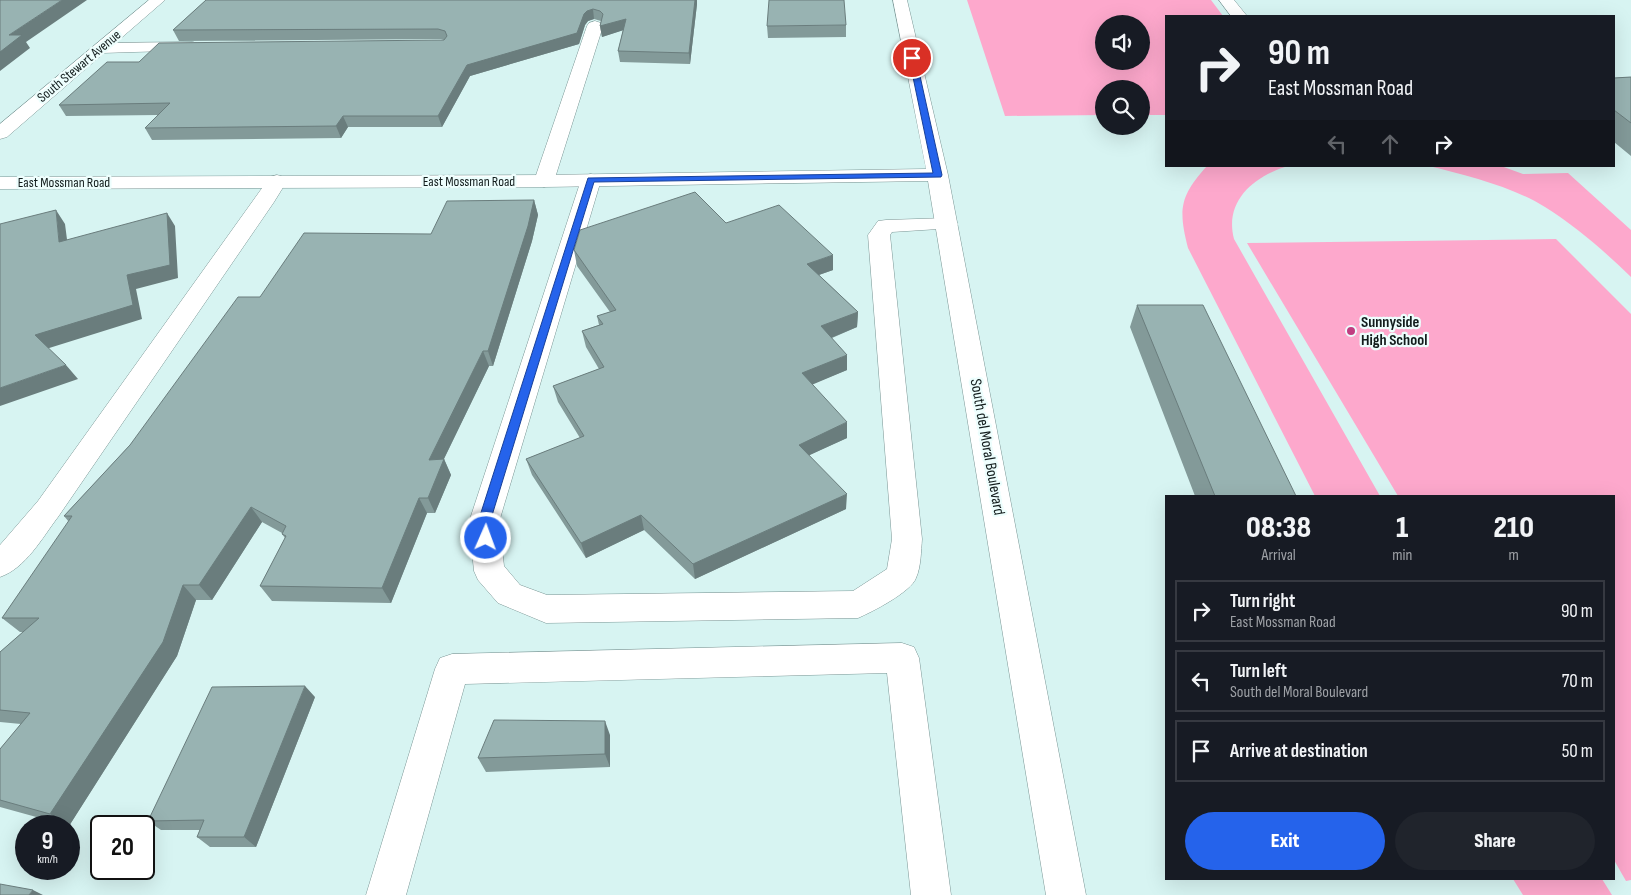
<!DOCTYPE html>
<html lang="en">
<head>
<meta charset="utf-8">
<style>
  body { margin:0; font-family:"Sofia Sans Condensed",sans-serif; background:#20242c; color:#f1f3f6; height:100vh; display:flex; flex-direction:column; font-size:19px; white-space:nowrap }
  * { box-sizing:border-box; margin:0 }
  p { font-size:16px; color:#9ea1a6 }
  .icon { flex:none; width:28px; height:28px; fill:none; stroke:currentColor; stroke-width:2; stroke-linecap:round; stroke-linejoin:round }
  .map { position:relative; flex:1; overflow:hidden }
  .side { position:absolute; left:1165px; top:495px; width:450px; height:385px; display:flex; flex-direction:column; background:#171b24; border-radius:0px; box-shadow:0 5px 20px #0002 }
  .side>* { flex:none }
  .guide { position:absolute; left:1165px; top:15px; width:450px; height:152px; border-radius:0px; box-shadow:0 5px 20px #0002; background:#171b24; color:#f1f3f6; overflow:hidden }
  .buttons { position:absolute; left:1095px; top:15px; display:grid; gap:10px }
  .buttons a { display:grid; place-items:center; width:55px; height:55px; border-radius:50%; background:#171b24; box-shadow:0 5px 20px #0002; font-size:25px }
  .speed { position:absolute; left:15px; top:815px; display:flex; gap:10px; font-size:25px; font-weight:700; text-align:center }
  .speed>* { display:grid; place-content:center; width:65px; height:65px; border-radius:50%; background:#171b24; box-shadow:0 5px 20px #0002; line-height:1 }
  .speed small { font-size:12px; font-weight:400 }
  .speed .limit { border:2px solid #111; border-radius:8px; background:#fff; color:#111 }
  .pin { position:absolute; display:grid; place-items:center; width:42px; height:42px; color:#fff; margin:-21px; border:2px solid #fff; border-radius:50%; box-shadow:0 1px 5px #0007 }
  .me { position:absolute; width:55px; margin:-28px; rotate:2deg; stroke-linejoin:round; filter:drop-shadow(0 0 4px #0008) }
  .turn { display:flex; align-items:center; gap:18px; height:105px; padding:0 20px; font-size:22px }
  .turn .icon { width:65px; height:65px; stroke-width:2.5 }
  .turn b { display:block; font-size:35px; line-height:42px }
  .lanes { display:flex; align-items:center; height:48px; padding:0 20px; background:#0003; justify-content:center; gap:25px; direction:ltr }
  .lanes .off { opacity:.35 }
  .eta { display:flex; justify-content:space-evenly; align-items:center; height:85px; text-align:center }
  .eta b { font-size:30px; font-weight:800; line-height:35px }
  .primary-button { display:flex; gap:10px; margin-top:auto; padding:10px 20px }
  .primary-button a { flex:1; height:58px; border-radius:30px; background:#2563eb; color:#fff; font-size:20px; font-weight:800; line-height:58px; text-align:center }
  .primary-button a+a { background:#20242c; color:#f1f3f6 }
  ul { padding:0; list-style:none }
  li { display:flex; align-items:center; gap:15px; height:62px; margin:0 10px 8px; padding:0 10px; border:2px solid #363941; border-radius:0px }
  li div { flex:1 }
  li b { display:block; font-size:19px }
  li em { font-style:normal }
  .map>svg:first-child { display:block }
  .green { fill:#fda8cc; fill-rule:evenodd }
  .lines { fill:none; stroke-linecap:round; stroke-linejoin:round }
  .lane-casing { stroke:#7b9695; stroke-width:1 }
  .street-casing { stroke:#7b9695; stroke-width:1 }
  .lane { fill:#fff; fill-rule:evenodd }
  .street { fill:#fff; fill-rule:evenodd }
  .wall { fill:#839a99 }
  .shaded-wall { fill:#6a7d7d }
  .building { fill:#98b3b2; stroke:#6a7d7d }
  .route { fill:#2563eb; stroke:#184099 }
  .poi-dot { fill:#c13d81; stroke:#edfefd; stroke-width:2 }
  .labels { text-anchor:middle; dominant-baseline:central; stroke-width:4.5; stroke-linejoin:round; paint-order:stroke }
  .far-street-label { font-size:14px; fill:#121c1c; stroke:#edfefd }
  .poi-label { font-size:16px; font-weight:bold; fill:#121c1c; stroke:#edfefd; text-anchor:start }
  .street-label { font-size:16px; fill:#121c1c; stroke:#edfefd }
</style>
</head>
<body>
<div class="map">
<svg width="1631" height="895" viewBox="0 0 1631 895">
  <rect width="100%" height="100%" fill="#d7f4f2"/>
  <path class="green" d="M 967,0 L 1211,0 L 1223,16 L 1166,16 L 1166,115 L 1141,115 L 1141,89 L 1104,89 L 1104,115 L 1005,116 ZM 1104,24 L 1141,24 L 1141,61 L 1104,61 Z
    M 1207,166 L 1288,166 C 1254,176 1224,201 1234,239 L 1380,496 L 1315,496 L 1188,248 C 1178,209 1180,196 1207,166 Z
    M 1429,166 L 1501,166 L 1523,174 L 1568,173 L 1631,230 L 1631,277 C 1604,251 1577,227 1545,207 C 1511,186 1468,176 1429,166 Z
    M 1556,239 L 1631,314 L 1631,880 L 1626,881 L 1614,860 L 1614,496 L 1398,496 L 1247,243 Z
    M 1513,879 L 1602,879 L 1612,895 L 1523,895 Z"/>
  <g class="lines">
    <g class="lane-casing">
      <path id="lane" d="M 1219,0 L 1234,0 L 1247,16 L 1231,16 Z
        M 595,21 L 601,23 L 603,26 L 554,181 L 551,185 L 544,187 L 537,185 L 534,181 L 587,26 L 589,23 Z
        M 193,42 L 199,44 L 201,47 L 199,50 L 102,53 L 96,51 L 94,48 L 96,45 L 102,43 Z
        M 591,174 L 598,176 L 601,180 L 499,522 L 504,566 L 520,585 L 547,595 L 853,591 L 887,569 L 892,539 L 868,235 L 878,221 L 886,220 L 947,218 L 954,220 L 958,224 L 954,228 L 892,232 L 890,235 L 922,539 C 921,551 921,567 916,578 C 911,592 872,612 858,618 L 546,623 L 498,603 L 478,580 L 474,571 L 469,522 L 581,180 L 584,176 Z
        M 277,175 L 284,177 L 287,181 L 274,202 L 58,517 C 42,538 26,568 0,577 L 0,545 L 38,501 L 270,177 Z
        M 902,643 L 914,647 L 919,658 L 951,895 L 911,895 L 887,673 L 465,684 L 406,895 L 366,895 L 435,669 L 440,658 L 452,654 Z"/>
    </g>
    <g class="street-casing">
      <path id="street" d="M 149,0 L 165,0 L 7,137 L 0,139 L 0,124 Z
        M 893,0 L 907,0 L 948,175 L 1086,895 L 1046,895 L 928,181 L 544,187 L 0,189 L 0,177 L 544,175 L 926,169 Z"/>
    </g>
    <use href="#lane" class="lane"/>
    <use href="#street" class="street"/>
  </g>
  <path class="wall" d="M 206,0 L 697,0 L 697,4 L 690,64 L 620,62 L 618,51 L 623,30 L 602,37 L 600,26 L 601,21 L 594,19 L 588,21 L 585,25 L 579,44 L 470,76 L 442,127 L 348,127 L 341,138 L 152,140 L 145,128 L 159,115 L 66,116 L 59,105 L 139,62 L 444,40 L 441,39 L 179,41 L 173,30 Z
    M 846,25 L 846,37 L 768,38 L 767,26 Z
    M 1631,77 L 1631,156 L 1614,142 L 1614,78 Z
    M 534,200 L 538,215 L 532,241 L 493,366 L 489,366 L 444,459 L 451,475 L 435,513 L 427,513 L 391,603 L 272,601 L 260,586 L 285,538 L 282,534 L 282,533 L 262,522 L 212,600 L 196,600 L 177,656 L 69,826 L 0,807 L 0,749 L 21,724 L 0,722 L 0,652 L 23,632 L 20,632 L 2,618 L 69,522 L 64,516 L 130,445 L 260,297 L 431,234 Z
    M 726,223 L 833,270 L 819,275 L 858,312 L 857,327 L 832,338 L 847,370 L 812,384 L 847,438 L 809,455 L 846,509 L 695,579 L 644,530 L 586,558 L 532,475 L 526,459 L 580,438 L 558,402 L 553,386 L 599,369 L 586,347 L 582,331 L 599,325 L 597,316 L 610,312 L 577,266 L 574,250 Z
    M 1137,305 L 1296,496 L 1195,496 L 1130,327 Z
    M 315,697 L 256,847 L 210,847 L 197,837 L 200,830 L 161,830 L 148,821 Z
    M 610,735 L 610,767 L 486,772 L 478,758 Z"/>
  <path class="shaded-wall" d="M 62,0 L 87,0 L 26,42 L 30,48 L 0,71 L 0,52 L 9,35 Z
    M 695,0 L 697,0 L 697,4 L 690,64 L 689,53 Z
    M 593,9 L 594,19 L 588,21 L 585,25 L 579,44 L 470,76 L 442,127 L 438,116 L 467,65 L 584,14 L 587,11 Z
    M 626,19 L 627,29 L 602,37 L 600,26 Z
    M 343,116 L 348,127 L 341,138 L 336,126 Z
    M 534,200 L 538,215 L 532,241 L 493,366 L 488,351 Z
    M 56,210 L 65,224 L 69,255 L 59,242 Z
    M 167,213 L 175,226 L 178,278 L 136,289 L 142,319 L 46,349 L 35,335 L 127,275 Z
    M 833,255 L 833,270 L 807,279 L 807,264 Z
    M 858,312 L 857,327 L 821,342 L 821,326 Z
    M 483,351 L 489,366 L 436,475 L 429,460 Z
    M 847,355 L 847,370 L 802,389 L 802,373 Z
    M 66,365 L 78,379 L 0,406 L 0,388 Z
    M 847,422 L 847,438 L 799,460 L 799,445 Z
    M 444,459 L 451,475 L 435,513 L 428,498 Z
    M 847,494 L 846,509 L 695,579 L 693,564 Z
    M 419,498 L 427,513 L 391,603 L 382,588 Z
    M 251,507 L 262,522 L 212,600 L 199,585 Z
    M 641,515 L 644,530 L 586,558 L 581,543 Z
    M 183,585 L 196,600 L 177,656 L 69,826 L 50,814 Z
    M 305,686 L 315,697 L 256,847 L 244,837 Z
    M 605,721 L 610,735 L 610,767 L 605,754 Z
    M 33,890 L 43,895 L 29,895 Z"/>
  <path class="building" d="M 0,0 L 62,0 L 9,35 L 22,35 L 0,52 Z
    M 206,0 L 695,0 L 689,53 L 618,51 L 626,19 L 600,26 L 603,14 L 600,11 L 593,9 L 587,11 L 584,14 L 577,33 L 467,65 L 438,116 L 343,116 L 336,126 L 145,128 L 170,103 L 59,105 L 107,62 L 139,62 L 159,43 L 444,40 L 447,36 L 445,31 L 438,29 L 173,30 Z
    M 769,0 L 844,0 L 846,25 L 767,26 Z
    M 1631,77 L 1631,123 L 1614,110 L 1614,78 Z
    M 695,192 L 726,223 L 779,205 L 833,255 L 807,264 L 858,312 L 821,326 L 847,355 L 802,373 L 847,422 L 799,445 L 847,494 L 693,564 L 641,515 L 581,543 L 526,459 L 584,436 L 553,386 L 604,367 L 582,331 L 603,324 L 597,316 L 616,310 L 574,250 L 580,230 Z
    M 534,200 L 528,226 L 488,351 L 483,351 L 429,460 L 444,459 L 428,498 L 419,498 L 382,588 L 260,586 L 286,536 L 282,534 L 286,526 L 251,507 L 199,585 L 183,585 L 163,642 L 50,814 L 0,800 L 0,749 L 30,713 L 0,710 L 0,652 L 39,618 L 2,618 L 72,516 L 64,516 L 130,445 L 238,297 L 260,297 L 304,233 L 431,234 L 447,201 Z
    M 56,210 L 59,242 L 167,213 L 170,265 L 127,275 L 133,305 L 35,335 L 66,365 L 0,388 L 0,224 Z
    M 1137,305 L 1203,305 L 1296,496 L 1215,496 Z
    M 305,686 L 244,837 L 197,837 L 204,820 L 148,821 L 212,687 Z
    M 494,720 L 605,721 L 605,754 L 478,758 Z
    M 0,884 L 33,890 L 29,895 L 0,895 Z"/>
  <path class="route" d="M 912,56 L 916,58 L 942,175 L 941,177 L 594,182 L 490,522 L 492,538 L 490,542 L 481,542 L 478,522 L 588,178 L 933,173 L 909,58 Z"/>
  <circle class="poi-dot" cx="1351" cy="331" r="5"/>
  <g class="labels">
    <g class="far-street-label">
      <text transform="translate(79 66) rotate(-40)">South Stewart Avenue</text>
      <text x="469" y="181">East Mossman Road</text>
      <text x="64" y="182">East Mossman Road</text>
    </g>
    <g class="poi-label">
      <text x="1361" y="322">Sunnyside<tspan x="1361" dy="18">High School</tspan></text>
    </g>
    <g class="street-label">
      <text transform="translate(987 447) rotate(80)">South del Moral Boulevard</text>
    </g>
  </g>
</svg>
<div class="buttons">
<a><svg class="icon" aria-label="sound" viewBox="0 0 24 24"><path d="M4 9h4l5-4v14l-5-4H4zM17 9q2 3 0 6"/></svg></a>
<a><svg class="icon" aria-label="search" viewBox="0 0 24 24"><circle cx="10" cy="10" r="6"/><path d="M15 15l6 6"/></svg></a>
</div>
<div class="speed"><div>9<small>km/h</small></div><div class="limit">20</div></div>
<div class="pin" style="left:912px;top:58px;background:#d93025"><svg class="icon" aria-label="arrive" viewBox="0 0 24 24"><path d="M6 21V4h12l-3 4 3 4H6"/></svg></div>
<svg class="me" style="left:486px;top:538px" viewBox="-20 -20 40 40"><circle r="17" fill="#2563eb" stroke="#fff" stroke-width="3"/><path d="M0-11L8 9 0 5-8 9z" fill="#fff"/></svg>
<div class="guide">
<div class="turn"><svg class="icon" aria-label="right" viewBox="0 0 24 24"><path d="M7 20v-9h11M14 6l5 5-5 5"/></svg><div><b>90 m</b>East Mossman Road</div></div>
<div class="lanes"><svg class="icon off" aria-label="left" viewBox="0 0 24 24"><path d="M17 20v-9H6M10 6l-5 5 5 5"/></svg><svg class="icon off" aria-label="ahead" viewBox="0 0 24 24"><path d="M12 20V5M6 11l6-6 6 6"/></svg><svg class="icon" aria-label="right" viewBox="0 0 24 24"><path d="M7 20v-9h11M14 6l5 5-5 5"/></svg></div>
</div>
<section class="side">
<div class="eta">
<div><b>08:38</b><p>Arrival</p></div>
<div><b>1</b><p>min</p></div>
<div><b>210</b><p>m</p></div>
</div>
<ul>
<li><svg class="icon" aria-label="right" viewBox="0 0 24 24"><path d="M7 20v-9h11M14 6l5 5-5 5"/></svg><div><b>Turn right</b><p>East Mossman Road</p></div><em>90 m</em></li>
<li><svg class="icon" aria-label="left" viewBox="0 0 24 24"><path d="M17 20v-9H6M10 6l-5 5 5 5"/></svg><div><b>Turn left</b><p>South del Moral Boulevard</p></div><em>70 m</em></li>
<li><svg class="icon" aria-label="arrive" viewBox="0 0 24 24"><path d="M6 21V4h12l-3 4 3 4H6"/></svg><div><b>Arrive at destination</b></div><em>50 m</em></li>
</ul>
<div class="primary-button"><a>Exit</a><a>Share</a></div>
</section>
</div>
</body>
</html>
